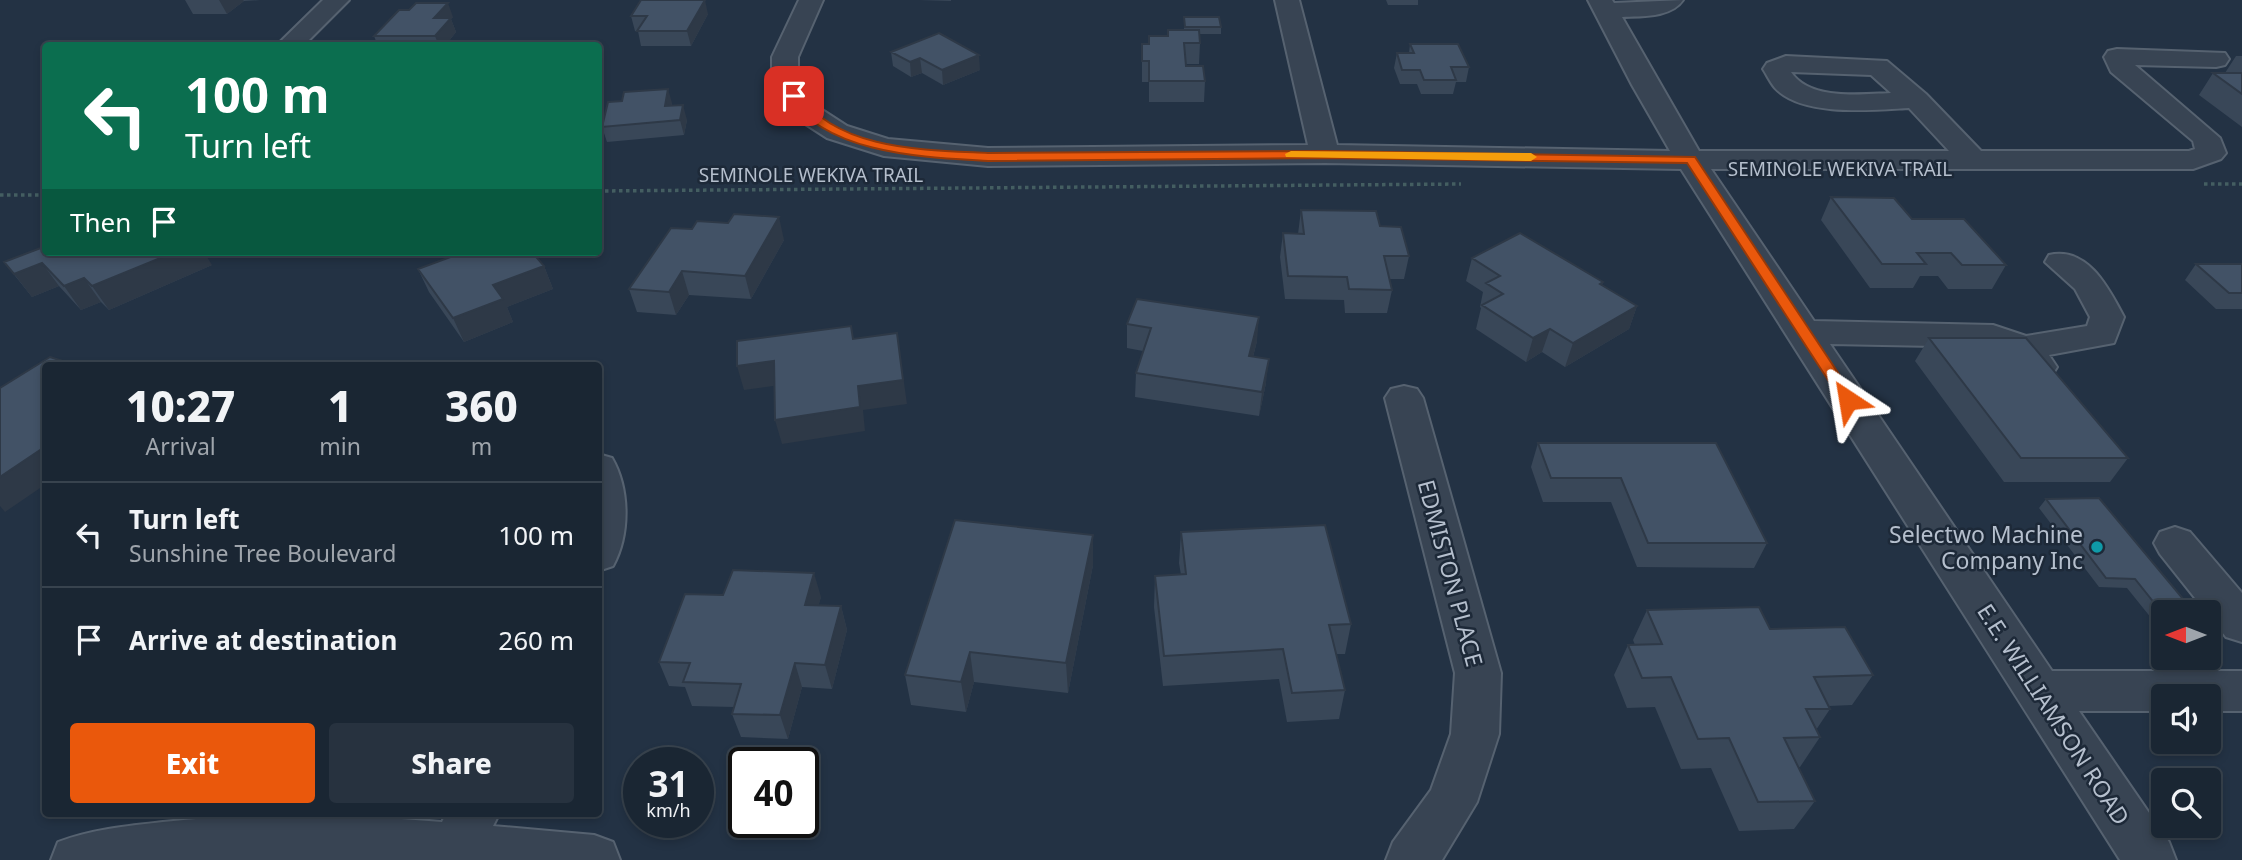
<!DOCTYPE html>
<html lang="en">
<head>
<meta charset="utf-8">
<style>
  body { margin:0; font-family:"Noto Sans",sans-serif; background:#27323f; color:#f1f3f6; height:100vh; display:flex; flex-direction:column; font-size:26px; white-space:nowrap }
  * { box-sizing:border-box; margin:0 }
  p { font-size:23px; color:#9fa5ac }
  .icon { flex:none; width:38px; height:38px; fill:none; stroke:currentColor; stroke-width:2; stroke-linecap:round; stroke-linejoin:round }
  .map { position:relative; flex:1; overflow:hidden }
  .panel { position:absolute; left:42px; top:362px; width:560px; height:455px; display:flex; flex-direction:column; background:#1a2633; border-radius:7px; box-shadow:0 4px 10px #0003,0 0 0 2px #38434e }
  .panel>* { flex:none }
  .guide { position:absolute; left:42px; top:42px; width:560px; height:214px; border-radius:7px; box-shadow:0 4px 10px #0003,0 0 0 2px #38434e; background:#0b6e4f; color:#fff; overflow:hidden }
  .needle { width:46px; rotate:270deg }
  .controls { position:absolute; left:2151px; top:600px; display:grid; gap:14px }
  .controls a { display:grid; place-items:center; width:70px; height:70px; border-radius:7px; background:#1a2633; box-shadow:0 4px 10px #0003,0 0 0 2px #38434e; font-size:35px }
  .speed { position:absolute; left:623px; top:747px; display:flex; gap:14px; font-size:35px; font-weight:700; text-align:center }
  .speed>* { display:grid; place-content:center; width:91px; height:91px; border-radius:50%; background:#1a2633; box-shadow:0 4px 10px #0003,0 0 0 2px #38434e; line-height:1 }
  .speed small { font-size:18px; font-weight:400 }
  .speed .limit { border:4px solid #111; border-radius:10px; background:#fff; color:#111 }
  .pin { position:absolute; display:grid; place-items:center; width:60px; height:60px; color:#fff; margin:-30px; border-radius:14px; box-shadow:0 4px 10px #0006 }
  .me { position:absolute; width:77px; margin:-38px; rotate:327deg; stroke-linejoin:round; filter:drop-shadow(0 0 5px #0008) }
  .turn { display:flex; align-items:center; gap:24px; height:147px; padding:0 28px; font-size:32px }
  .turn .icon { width:91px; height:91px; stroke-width:2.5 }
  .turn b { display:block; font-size:49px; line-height:60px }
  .then { display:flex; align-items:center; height:66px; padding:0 28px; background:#0003; gap:14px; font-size:26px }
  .eta { display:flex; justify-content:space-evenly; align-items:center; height:119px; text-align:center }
  .eta b { font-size:42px; font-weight:800; line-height:49px }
  .primary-button { display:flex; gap:14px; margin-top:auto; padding:14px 28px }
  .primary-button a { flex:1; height:80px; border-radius:7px; background:#ea580c; color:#fff; font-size:28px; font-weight:800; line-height:80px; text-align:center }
  .primary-button a+a { background:#27323f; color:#f1f3f6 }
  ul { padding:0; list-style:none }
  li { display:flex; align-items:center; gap:21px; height:105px; padding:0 28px; border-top:2px solid #38434e }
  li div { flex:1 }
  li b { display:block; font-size:26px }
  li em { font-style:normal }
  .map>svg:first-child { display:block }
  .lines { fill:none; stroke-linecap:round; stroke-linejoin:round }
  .minor-casing { stroke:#566270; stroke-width:4 }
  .path { stroke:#445e61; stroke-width:3.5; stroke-dasharray:3.5 3.5; stroke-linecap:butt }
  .minor { fill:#384453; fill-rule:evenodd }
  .wall { fill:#394758 }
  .shaded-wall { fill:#2e3947 }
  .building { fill:#425266; stroke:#2e3947; stroke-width:2 }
  .route { fill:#ea580c; stroke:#983908; stroke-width:2 }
  .slow { fill:#f59e0b }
  .culture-dot { fill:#0f9aa8; stroke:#1d2938; stroke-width:2.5 }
  .labels { text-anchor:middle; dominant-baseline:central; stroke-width:5; stroke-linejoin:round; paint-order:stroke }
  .far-street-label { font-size:19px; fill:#b5bfcd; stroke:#1d2938 }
  .poi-label { font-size:23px; fill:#b5bfcd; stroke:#1d2938; text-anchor:end }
  .street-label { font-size:23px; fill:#b5bfcd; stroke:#1d2938 }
</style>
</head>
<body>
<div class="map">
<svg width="2242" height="860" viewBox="0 0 2242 860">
  <rect width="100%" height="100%" fill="#233244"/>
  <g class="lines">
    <g class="minor-casing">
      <path id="minor" d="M 323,0 L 349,0 L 303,46 L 276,46 Z
        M 799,0 L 823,0 L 798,57 L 798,82 L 813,104 L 847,126 L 888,139 L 988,148 L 1308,145 L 1275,0 L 1299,0 L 1337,145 L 1670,151 L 1632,85 L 1588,0 L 1612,0 L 1614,3 L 1683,0 C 1671,18 1641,16 1622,17 L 1699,151 L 1949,151 L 1909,108 C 1872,110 1802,117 1775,88 C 1770,82 1767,75 1763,69 L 1767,63 L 1786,56 L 1887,61 L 1926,94 L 1981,151 L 2189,151 L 2195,149 L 2193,141 L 2111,72 L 2104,57 L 2108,51 L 2117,49 L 2225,53 L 2229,59 L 2225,65 L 2216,67 L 2135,65 L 2220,138 L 2226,153 L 2221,159 L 2193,169 L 1711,169 L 1814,321 L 1993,325 L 2026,336 L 2087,326 L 2090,317 L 2075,289 L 2045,262 L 2049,255 C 2088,246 2109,289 2124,317 L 2114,343 L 2049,355 L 2057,367 L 2052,375 C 2022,383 2029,369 2010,356 C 2004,352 1995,350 1988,347 L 1830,344 L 2052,671 L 2242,671 L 2242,711 L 2208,711 L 2208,696 L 2163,696 L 2163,711 L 2079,711 L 2169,842 L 2176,860 L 2120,860 L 1681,169 L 1325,163 L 988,166 L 884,156 L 827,138 L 793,116 L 772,82 L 772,57 ZM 1791,72 L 1871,75 L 1891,93 C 1862,94 1810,101 1791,72 Z
        M 1404,386 L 1417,389 L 1423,398 L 1501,673 L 1499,734 L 1477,802 L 1442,860 L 1386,860 L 1393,842 L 1431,790 L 1451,734 L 1455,673 L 1385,398 L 1391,389 Z
        M 598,454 L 612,458 C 630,489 630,535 613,566 L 598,571 Z
        M 2175,527 L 2190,532 L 2242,593 L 2242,642 L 2226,637 L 2160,554 L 2154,543 L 2160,532 Z
        M 446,814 L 499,814 L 493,826 L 594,835 L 613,842 L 620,860 L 51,860 L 58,842 C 93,829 126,826 163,822 C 256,812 349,814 442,822 Z"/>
    </g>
    <path class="path" d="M 2204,184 L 2242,184
      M 598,191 L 1461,184
      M 0,195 L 46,195"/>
    <use href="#minor" class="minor"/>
  </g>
  <path class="wall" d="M 185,0 L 260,0 L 244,1 L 227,14 L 193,14 Z
    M 919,0 L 951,0 L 951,1 Z
    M 1386,0 L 1418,0 L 1418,5 L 1388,5 Z
    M 708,14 L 691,46 L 641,46 L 638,31 L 635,31 L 631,16 Z
    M 453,17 L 451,19 L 456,32 L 445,46 L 378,46 L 374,36 Z
    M 1184,17 L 1221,27 L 1221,34 L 1199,34 L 1200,43 L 1199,64 L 1186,64 L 1186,66 L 1205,81 L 1204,102 L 1149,102 L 1149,82 L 1142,82 L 1142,44 L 1149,44 L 1184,30 Z
    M 1410,44 L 1469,67 L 1466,82 L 1456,82 L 1453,94 L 1421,94 L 1417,84 L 1400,84 L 1394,68 L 1397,53 L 1409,53 Z
    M 891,52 L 980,70 L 943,85 L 922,73 L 911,77 L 893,66 Z
    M 2236,56 L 2242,56 L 2242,127 L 2199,95 L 2213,73 L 2225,73 Z
    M 672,103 L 672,106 L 687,120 L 684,135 L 607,142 L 602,127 Z
    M 1831,197 L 1912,219 L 2006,265 L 1992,289 L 1948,289 L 1938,276 L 1920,276 L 1913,288 L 1870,288 L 1821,220 Z
    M 1301,210 L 1380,226 L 1409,256 L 1404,279 L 1389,279 L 1392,290 L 1387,313 L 1345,313 L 1344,300 L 1285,299 L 1280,257 L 1283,233 L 1298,234 Z
    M 692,229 L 784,240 L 751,299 L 689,295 L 676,315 L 637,312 L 629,289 Z
    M 1472,258 L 1603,282 L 1602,285 L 1637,306 L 1629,329 L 1565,367 L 1542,352 L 1526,362 L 1476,329 L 1481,308 L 1480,307 L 1483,292 L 1466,281 Z
    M 4,262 L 212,265 L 109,310 L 101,302 L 81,310 L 59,286 L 32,297 Z
    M 2196,264 L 2242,264 L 2242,309 L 2216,309 L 2185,280 Z
    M 544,266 L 553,289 L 507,307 L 513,322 L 464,342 L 429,292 L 418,269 Z
    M 1127,324 L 1257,341 L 1253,357 L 1266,383 L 1259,416 L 1135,397 L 1136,373 L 1143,351 L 1127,348 Z
    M 1929,338 L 2128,458 L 2110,482 L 2004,482 L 1915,361 Z
    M 1538,443 L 1716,443 L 1767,543 L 1754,568 L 1637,567 L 1611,502 L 1543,502 L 1531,467 Z
    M 2099,498 L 2163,612 L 2163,629 L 2160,629 L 2127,588 L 2099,587 L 2039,508 L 2046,499 Z
    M 1181,532 L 1351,624 L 1345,654 L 1336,654 L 1345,690 L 1339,719 L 1287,722 L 1279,679 L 1163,686 L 1154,607 L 1155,576 L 1181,575 L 1179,563 Z
    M 1093,565 L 1068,693 L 974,682 L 966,712 L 911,705 L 905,675 Z
    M 821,597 L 818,606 L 841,606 L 847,630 L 832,689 L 802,687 L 788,739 L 741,737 L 732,714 L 734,707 L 692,706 L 685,687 L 669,686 L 659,662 Z
    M 1647,610 L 1770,629 L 1873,675 L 1852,705 L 1829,706 L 1830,709 L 1816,730 L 1820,737 L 1800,767 L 1798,767 L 1815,801 L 1794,829 L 1739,831 L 1711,768 L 1681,769 L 1655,707 L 1627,708 L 1614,675 L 1628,645 L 1635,645 L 1633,640 Z"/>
  <path class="shaded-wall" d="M 219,0 L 243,0 L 244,1 L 227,14 Z
    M 705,0 L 708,14 L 691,46 L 687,31 Z
    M 448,3 L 453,17 L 451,19 L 456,32 L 445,46 L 439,46 L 435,36 L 434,18 Z
    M 979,55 L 980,70 L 943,85 L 942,70 Z
    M 920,58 L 922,73 L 911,77 L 910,62 Z
    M 668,89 L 672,103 L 669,121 L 665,106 Z
    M 683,105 L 687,120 L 684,135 L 680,120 Z
    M 779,217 L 784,240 L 751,299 L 745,276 Z
    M 175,252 L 204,252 L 212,265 L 109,310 L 92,286 Z
    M 42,263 L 59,286 L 32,297 L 14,274 Z
    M 544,266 L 553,289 L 507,307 L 513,322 L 464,342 L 453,318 L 493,285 Z
    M 682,271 L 689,295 L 676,315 L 669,292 Z
    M 84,278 L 101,302 L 81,310 L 64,286 Z
    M 1637,306 L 1629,329 L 1565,367 L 1573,343 Z
    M 1259,317 L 1257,341 L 1247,380 L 1249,356 Z
    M 1550,329 L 1542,352 L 1526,362 L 1533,338 Z
    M 897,333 L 907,404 L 863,410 L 865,431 L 782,444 L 775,420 L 858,386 Z
    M 1269,359 L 1266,383 L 1259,416 L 1262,392 Z
    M 774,361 L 780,385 L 744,390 L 737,366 Z
    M 46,446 L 46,484 L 5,512 L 0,506 L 0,477 Z
    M 1093,535 L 1093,565 L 1068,693 L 1066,663 Z
    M 814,573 L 821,597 L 812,629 L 805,605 Z
    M 841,606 L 847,630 L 832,689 L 825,665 Z
    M 970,652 L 974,682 L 966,712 L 961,682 Z
    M 795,663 L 802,687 L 788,739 L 780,715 Z"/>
  <path class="building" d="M 641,0 L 705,0 L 687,31 L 637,31 L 647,16 L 631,16 Z
    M 416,3 L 448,3 L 434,18 L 451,18 L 435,36 L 374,36 L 399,10 L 409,10 Z
    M 1184,17 L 1219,17 L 1221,27 L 1185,27 Z
    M 1168,30 L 1199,30 L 1200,43 L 1184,43 L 1186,66 L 1203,66 L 1205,81 L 1149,81 L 1149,61 L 1142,61 L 1142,44 L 1149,44 L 1149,36 L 1168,36 Z
    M 939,33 L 979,55 L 942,70 L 920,58 L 910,62 L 891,52 Z
    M 1410,44 L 1458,44 L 1469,67 L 1451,67 L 1456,80 L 1424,80 L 1420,70 L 1402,70 L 1397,53 L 1414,53 Z
    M 2213,73 L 2242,73 L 2242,94 Z
    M 668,89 L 665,106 L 683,105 L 680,120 L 602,127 L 608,102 L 622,101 L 624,92 Z
    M 1831,197 L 1894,198 L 1912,219 L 1964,219 L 2006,265 L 1962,265 L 1951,253 L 1917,253 L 1926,264 L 1882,264 Z
    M 1301,210 L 1376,211 L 1380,226 L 1401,227 L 1409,256 L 1384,256 L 1392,290 L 1349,289 L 1347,277 L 1288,276 L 1283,233 L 1304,234 Z
    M 734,214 L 779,217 L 745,276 L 682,271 L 669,292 L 629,289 L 671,228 L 692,229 L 697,221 L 728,223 Z
    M 1520,233 L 1603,282 L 1600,284 L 1637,306 L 1573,343 L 1550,329 L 1533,338 L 1482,305 L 1503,294 L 1486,283 L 1500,276 L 1472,258 Z
    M 46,246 L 46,252 L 175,252 L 92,286 L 84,278 L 64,286 L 42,263 L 14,274 L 4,262 Z
    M 464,252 L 532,252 L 544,266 L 493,285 L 503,299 L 453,318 L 418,269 Z
    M 2196,264 L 2242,264 L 2242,293 L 2229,293 Z
    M 1137,299 L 1259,317 L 1249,356 L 1269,359 L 1262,392 L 1136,373 L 1151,328 L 1127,324 Z
    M 851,326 L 853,339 L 897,333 L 903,380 L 858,386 L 860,407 L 775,420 L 774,361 L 737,366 L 737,341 Z
    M 1929,338 L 2026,338 L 2128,458 L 2021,458 Z
    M 50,357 L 78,366 L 46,366 L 46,446 L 0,477 L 0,388 Z
    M 1538,443 L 1716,443 L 1767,543 L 1648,543 L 1621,478 L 1551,478 Z
    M 2099,498 L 2194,612 L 2163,612 L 2163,614 L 2135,579 L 2106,578 L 2046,499 Z
    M 955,520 L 1093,535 L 1066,663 L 970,652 L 961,682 L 905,675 Z
    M 1325,525 L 1351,624 L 1329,625 L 1345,690 L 1292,693 L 1283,649 L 1164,656 L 1155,576 L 1186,574 L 1181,532 Z
    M 733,570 L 814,573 L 805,605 L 841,606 L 825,665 L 795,663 L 780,715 L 732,714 L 741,684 L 683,682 L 690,663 L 659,662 L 685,594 L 723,595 Z
    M 1759,607 L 1770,629 L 1845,627 L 1873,675 L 1814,677 L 1830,709 L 1806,709 L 1820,737 L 1784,738 L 1815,801 L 1758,802 L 1729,738 L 1698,739 L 1671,677 L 1642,678 L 1628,645 L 1662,644 L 1647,610 Z"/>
  <path class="route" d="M 790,93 L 798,93 C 837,151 926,150 988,153 L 1325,151 L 1695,157 L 1856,400 L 1848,405 L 1843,403 L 1687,163 L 1325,158 L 988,161 C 924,157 828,155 788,96 Z"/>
  <path class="slow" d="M 1291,151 L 1531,153 L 1537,157 L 1531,161 L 1286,157 L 1285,154 Z"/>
  <circle class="culture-dot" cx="2097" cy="547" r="7"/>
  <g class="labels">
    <g class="far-street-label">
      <text x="1840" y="169">SEMINOLE WEKIVA TRAIL</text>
      <text x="811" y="175">SEMINOLE WEKIVA TRAIL</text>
    </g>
    <g class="poi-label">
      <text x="2083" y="534">Selectwo Machine<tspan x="2083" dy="26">Company Inc</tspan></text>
    </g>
    <g class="street-label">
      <text transform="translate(1451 573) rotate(75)">EDMISTON PLACE</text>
      <text transform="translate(2054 714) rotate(57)">E.E. WILLIAMSON ROAD</text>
    </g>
  </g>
</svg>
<div class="controls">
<a><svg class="needle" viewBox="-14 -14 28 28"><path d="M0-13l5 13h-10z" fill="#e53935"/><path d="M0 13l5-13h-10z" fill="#9fa5ac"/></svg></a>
<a><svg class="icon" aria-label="sound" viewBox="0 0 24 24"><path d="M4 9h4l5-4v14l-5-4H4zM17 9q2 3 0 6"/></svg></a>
<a><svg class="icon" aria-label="search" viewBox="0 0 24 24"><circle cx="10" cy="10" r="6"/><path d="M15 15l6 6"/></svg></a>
</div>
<div class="speed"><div>31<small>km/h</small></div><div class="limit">40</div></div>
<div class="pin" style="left:794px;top:96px;background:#d93025"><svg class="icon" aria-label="arrive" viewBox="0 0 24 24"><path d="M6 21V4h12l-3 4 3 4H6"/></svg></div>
<svg class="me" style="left:1848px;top:400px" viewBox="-20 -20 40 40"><path d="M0-17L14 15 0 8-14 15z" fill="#ea580c" stroke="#fff" stroke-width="4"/></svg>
<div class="guide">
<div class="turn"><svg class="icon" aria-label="left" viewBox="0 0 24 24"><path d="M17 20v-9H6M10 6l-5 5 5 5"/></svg><div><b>100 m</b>Turn left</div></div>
<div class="then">Then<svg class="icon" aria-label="arrive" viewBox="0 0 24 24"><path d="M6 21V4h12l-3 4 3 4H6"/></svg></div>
</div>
<section class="panel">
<div class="eta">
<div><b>10:27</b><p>Arrival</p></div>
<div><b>1</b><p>min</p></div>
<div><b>360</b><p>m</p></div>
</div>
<ul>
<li><svg class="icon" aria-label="left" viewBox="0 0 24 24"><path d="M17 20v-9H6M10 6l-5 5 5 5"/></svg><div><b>Turn left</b><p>Sunshine Tree Boulevard</p></div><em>100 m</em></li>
<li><svg class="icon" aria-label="arrive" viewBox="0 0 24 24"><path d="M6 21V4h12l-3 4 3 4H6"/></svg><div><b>Arrive at destination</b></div><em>260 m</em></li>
</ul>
<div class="primary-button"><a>Exit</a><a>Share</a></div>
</section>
</div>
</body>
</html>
